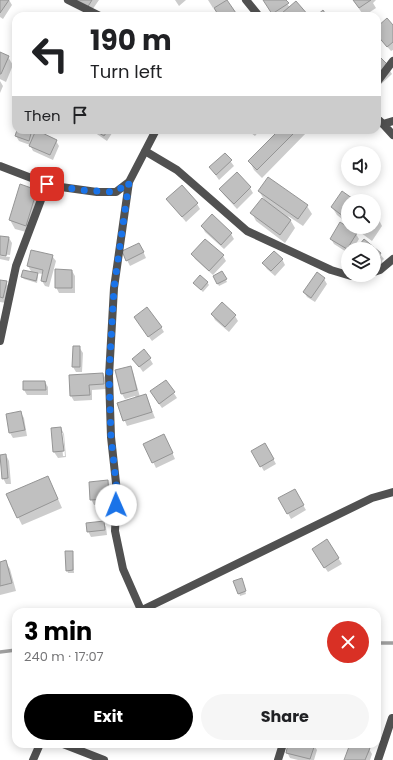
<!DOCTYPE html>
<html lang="en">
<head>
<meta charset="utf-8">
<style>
  body { margin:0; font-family:Poppins,sans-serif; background:#f6f6f6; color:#202124; height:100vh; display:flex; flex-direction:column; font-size:15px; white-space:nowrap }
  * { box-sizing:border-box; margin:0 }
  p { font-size:13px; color:#757577 }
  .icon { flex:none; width:22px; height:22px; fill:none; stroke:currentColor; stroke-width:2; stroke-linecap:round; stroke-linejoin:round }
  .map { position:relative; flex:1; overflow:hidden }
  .details { position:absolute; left:12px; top:608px; width:369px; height:140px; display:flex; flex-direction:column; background:#fff; border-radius:12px; box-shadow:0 2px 10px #0003 }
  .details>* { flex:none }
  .guide { position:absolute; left:12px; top:12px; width:369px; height:122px; border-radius:12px; box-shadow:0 2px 10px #0003; background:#fff; color:#202124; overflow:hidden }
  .fabs { position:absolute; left:341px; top:146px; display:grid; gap:8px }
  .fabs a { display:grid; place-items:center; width:40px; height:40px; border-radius:50%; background:#fff; box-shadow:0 2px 10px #0003; font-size:20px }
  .pin { position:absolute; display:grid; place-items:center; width:34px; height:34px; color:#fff; margin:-17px; border-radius:8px; box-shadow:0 2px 6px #0006 }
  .me { position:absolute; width:44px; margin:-22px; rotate:359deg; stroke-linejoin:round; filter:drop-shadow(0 0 3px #0008) }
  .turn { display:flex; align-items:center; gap:14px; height:84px; padding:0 12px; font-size:18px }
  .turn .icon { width:52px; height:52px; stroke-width:2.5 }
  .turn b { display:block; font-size:28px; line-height:34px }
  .then { display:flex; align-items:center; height:38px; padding:0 12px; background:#0003; gap:8px; font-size:15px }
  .round { display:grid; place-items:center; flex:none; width:42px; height:42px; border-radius:21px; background:#f6f6f6 }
  .overview { display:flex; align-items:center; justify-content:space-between; height:68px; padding:0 12px }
  h1 { font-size:24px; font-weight:700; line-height:30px; color:#000 }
  .button { display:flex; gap:8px; margin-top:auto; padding:8px 12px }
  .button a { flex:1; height:46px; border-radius:24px; background:#000; color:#fff; font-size:16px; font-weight:700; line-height:46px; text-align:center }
  .button a+a { background:#f6f6f6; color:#202124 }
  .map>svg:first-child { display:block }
  .shadow { fill:#0003; fill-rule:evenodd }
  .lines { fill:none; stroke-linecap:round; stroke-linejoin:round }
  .stream { stroke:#9f9f9f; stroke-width:3.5 }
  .building { fill:#c0c0c0; stroke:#959595 }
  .minor { stroke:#515151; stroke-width:8 }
  .route { stroke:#1a73e8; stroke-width:7; stroke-dasharray:0 12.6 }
</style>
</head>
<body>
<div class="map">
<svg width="393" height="760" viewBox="0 0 393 760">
  <rect width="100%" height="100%" fill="#fff"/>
  <path class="shadow" d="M 0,0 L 9,0 L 12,5 L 3,19 L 0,17 Z
    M 74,0 L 99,0 L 90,13 Z
    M 175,0 L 186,0 L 179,6 Z
    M 208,0 L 226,0 L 237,16 L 220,16 L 215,7 L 213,8 Z
    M 264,0 L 285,0 L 290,8 L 307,16 L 285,16 L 284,14 L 280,16 L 274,16 Z
    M 353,0 L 376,0 L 373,3 L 376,8 L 364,16 Z
    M 393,27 L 393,50 L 391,51 L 377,35 L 377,28 Z
    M 0,53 L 8,57 L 13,65 L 6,82 L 0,79 Z
    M 377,55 L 387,66 L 392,74 L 378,87 Z
    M 0,81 L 3,86 L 0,93 Z
    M 18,130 L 37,130 L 36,132 L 56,141 L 59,146 L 53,160 L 33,151 L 30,145 L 19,141 L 16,136 Z
    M 91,130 L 114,130 L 107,141 Z
    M 247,130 L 260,130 L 255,136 Z
    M 281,130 L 309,130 L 262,178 L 254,170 L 250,162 Z
    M 225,154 L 234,166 L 219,180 L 210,167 Z
    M 250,188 L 253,193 L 237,209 L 224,195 L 220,190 Z
    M 36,190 L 41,199 L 30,233 L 15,229 L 10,220 Z
    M 259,191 L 307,206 L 312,214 L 303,226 L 288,216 L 295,228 L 285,243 L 256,221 L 252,213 L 265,201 Z
    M 342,193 L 354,201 L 348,201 L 348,224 L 337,215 L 332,207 Z
    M 167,199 L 197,204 L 200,209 L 186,222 Z
    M 374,215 L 378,218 L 382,226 L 372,241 L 353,227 L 374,227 Z
    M 202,226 L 231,234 L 234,239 L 224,249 L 205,232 Z
    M 356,234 L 359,239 L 353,249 L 348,249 L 348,253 L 334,244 L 331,239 Z
    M 0,237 L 9,238 L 12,243 L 10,255 L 0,254 Z
    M 364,240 L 380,254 L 384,259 L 382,261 L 383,264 L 380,268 L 377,265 L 374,269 L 374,249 L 357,249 Z
    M 142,249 L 146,258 L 130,266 L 127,260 Z
    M 192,254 L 223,256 L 226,261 L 213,275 L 195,259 Z
    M 0,256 L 10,257 L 9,261 L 0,259 Z
    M 52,256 L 56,261 L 49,287 L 45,286 L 42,281 L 43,274 L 36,273 L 38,277 L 37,283 L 24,279 L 22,277 L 32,273 L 28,266 Z
    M 282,259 L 285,265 L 275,276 L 267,269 L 263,263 Z
    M 72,271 L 75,276 L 75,293 L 59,293 L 56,287 Z
    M 222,272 L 227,282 L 219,286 L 214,277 Z
    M 324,279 L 327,284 L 315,302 L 307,297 L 304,292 Z
    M 0,281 L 6,282 L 9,288 L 6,303 L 0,302 Z
    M 207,282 L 209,285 L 203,292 L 194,283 Z
    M 222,304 L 235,316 L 238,321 L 229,332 L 215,320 L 212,314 Z
    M 135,318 L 161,327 L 164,332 L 152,341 Z
    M 79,347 L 83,353 L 82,372 L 76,372 L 73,367 Z
    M 134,359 L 150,359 L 153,364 L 143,372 Z
    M 130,367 L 133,372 L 140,397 L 146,395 L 155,418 L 127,426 L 118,404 L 136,398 L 135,396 L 125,399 L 122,394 Z
    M 103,374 L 106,379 L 106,389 L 92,390 L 92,400 L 74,401 L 71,396 Z
    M 166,381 L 177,398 L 162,408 L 154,397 Z
    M 45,382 L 48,387 L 48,395 L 27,395 L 24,390 Z
    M 21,413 L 24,418 L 27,436 L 13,438 L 10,433 Z
    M 61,428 L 64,434 L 66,457 L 58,458 L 54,452 L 52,429 ZM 61,433 L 63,433 L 65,456 L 63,456 Z
    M 167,441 L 175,459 L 156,468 L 145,445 Z
    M 265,444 L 276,464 L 264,471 L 252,451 Z
    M 6,455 L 9,461 L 11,484 L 6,484 L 3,478 Z
    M 107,481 L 110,487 L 111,504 L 94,505 L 91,499 Z
    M 52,485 L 62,508 L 22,525 L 18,517 Z
    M 294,490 L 306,510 L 291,519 L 280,498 Z
    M 103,522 L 106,527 L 107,535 L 91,537 L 88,531 Z
    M 327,541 L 342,564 L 328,572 L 316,555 Z
    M 72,552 L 73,554 L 74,573 L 68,573 L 67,570 Z
    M 5,561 L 10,569 L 16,591 L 0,595 L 0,563 Z
    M 242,582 L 246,594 L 240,596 L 239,593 Z
    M 289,744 L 314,745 L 317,750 L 314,760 L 298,760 L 290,758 L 287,752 Z
    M 351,744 L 356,744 L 369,749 L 372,754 L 370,760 L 346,760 Z"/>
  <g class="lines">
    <path class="stream" d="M 377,643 L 393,643
      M 0,652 L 16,650"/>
  </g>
  <path class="building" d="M 0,0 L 9,0 L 0,13 Z
    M 76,0 L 92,0 L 87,8 Z
    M 227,0 L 238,16 L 219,16 L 214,8 Z
    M 263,0 L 286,0 L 289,3 L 272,14 Z
    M 353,0 L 371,0 L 359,8 Z
    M 296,1 L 309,16 L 284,16 L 282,13 Z
    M 323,10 L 327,16 L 316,16 Z
    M 387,18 L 393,25 L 393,42 L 387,47 L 377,35 L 377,27 Z
    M 0,52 L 9,56 L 1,74 L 0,74 Z
    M 377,54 L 388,65 L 377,75 Z
    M 17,130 L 32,130 L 29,141 L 15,136 Z
    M 36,130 L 57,140 L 50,155 L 29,146 Z
    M 94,130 L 108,130 L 104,136 Z
    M 279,130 L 297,130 L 257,170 L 248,161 Z
    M 225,153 L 232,160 L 216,175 L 209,167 Z
    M 237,172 L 251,187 L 234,204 L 219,189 Z
    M 268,177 L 308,205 L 298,219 L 258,191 Z
    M 20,184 L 37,190 L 26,226 L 9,220 Z
    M 182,185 L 198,203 L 182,217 L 166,199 Z
    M 342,191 L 356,201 L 348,201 L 348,220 L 331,207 Z
    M 262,198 L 291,220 L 280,235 L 250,213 Z
    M 212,214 L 232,233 L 221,245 L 201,226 Z
    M 374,214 L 378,217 L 374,223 Z
    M 340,222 L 357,233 L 347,249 L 330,239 Z
    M 358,227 L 371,227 L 367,233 Z
    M 0,236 L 9,237 L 6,256 L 0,255 Z
    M 205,239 L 224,255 L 209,271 L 191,254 Z
    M 364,239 L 381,253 L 379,256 L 381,258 L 377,263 L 374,261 L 374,249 L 356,249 Z
    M 139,243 L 144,252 L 126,261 L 122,251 Z
    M 31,250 L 53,255 L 46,282 L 41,281 L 43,270 L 27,266 Z
    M 274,251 L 283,259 L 271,271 L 262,263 Z
    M 55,269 L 72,270 L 72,288 L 55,288 Z
    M 23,270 L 38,273 L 36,281 L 21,277 Z
    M 222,271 L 227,279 L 217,284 L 213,276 Z
    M 317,272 L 325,278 L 311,298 L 303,292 Z
    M 200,275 L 208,282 L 201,290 L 193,283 Z
    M 0,280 L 7,281 L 3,298 L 0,297 Z
    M 222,302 L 236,315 L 225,327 L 211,314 Z
    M 147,307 L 162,327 L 148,337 L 134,317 Z
    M 73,346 L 80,346 L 80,367 L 72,367 Z
    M 144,349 L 151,358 L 139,367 L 132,359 Z
    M 131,366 L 137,390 L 121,394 L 115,370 Z
    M 103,373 L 104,384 L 89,385 L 90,395 L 70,396 L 69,375 Z
    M 166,380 L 175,392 L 159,404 L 150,391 Z
    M 23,381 L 45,381 L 46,390 L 23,390 Z
    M 146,394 L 152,412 L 123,421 L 117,403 Z
    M 21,411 L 25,430 L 9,433 L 6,414 Z
    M 61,427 L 64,451 L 53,452 L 51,428 Z
    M 164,434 L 173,453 L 152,463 L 143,444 Z
    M 265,443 L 274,459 L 260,467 L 251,451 Z
    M 6,454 L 8,478 L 2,479 L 0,455 Z
    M 48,476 L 58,499 L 17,518 L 6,494 Z
    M 108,480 L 109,499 L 90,500 L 89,482 Z
    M 295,489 L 304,505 L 287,514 L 278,498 Z
    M 104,521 L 105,530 L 87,532 L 86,523 Z
    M 327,539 L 339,558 L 324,568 L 312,549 Z
    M 65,551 L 73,551 L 73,570 L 66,571 Z
    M 6,560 L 12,583 L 0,586 L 0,562 Z
    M 242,578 L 246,591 L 238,594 L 233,581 Z
    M 288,744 L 315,744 L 310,759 L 286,753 Z
    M 350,744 L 359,744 L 370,748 L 365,760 L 344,760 Z"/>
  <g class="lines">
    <path class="minor" d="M 68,0 L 100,16
      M 246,0 L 259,16
      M 377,82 L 393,61
      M 380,121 L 383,124 L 393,121
      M 377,122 L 383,124 L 393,135
      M 145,151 L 177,170 L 247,231 L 331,270 L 351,276 L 363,275
      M 0,166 L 47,184 L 61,187 L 97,192 L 116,192 L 129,182 L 156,130
      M 129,182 L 114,288 L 109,376 L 111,437 L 117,492 L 115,531 L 123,569 L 141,610
      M 374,272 L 380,270 L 393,259
      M 0,341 L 16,266 L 47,184
      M 138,612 L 372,498 L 393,492
      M 63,744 L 104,760
      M 33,760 L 40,744
      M 278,760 L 283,744
      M 378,760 L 392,718"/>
  </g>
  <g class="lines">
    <path class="route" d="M 47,184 L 80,190 L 116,192 L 129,182 L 114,288 L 109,376 L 111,437 L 117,492 L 116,505"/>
  </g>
</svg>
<div class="fabs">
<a><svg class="icon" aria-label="sound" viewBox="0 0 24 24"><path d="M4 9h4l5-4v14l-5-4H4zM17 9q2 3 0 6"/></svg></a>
<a><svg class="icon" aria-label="search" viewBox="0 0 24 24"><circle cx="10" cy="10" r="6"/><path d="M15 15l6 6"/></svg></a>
<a><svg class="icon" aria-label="layers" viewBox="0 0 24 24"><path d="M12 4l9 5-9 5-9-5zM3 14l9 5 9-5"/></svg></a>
</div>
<div class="pin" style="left:47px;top:184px;background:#d93025"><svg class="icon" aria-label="arrive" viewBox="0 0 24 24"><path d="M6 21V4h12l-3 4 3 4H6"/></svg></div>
<svg class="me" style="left:116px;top:505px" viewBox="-20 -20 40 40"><circle r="19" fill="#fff"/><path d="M0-13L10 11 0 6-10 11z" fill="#1a73e8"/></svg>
<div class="guide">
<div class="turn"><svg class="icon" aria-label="left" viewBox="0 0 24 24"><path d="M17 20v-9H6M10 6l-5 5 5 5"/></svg><div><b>190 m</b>Turn left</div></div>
<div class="then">Then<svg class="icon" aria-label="arrive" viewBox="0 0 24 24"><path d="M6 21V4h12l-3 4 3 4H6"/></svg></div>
</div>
<section class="details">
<div class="overview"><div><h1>3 min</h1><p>240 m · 17:07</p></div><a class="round" style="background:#d93025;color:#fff"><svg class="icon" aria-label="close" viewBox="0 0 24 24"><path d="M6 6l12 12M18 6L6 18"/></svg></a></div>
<div class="button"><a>Exit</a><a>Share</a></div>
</section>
</div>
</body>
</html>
